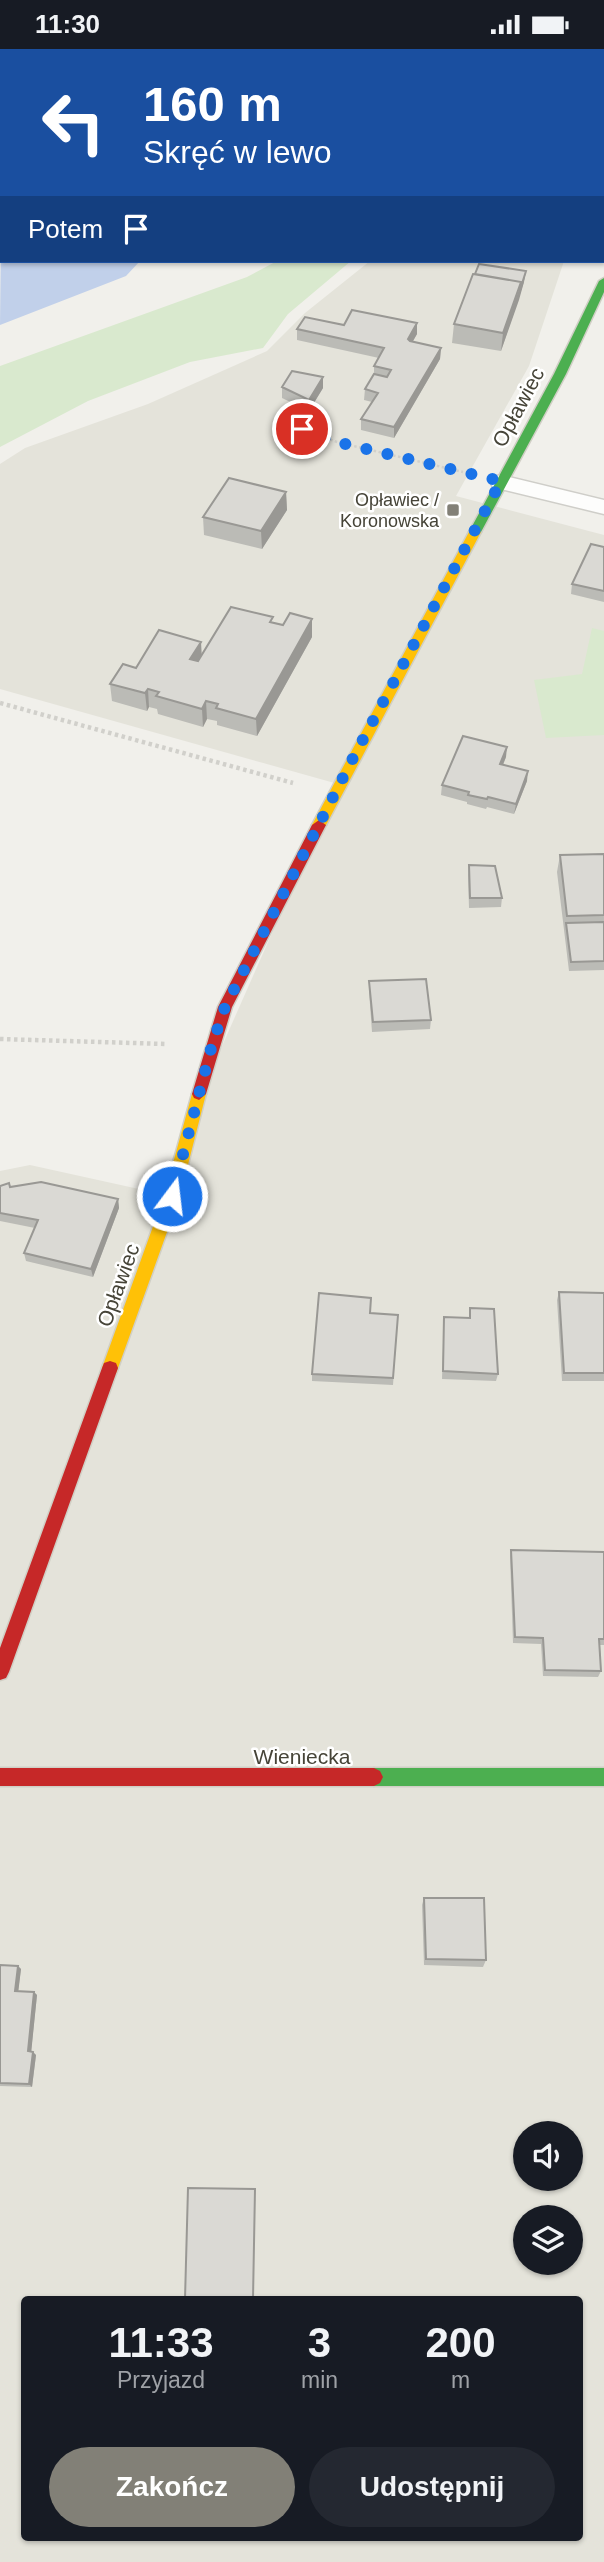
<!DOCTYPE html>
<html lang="pl">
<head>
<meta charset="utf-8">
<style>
  body { margin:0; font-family:Arial,sans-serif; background:#242831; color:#f1f3f6; height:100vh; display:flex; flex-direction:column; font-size:26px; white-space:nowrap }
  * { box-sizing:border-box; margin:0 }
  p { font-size:23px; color:#9ea1a6 }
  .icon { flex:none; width:38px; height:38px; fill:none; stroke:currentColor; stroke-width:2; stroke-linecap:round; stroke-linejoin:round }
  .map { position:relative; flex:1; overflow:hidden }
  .panel { position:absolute; left:21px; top:2247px; width:562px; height:245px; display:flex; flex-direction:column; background:#171b24; border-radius:7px; box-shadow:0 2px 5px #0004 }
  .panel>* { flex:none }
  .banner { position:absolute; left:0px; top:0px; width:606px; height:214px; box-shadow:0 2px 5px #0004; background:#1a4fa0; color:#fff; overflow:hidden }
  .buttons { position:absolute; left:513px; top:2072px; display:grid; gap:14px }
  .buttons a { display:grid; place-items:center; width:70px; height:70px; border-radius:50%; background:#171b24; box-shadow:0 2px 5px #0004; font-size:35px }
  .pin { position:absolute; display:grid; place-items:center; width:60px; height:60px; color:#fff; margin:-30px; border:4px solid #fff; border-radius:50%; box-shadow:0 2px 7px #0007 }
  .me { position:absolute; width:77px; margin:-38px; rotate:15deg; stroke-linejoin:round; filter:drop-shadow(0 0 5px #0008) }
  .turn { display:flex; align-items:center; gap:24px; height:147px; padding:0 28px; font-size:32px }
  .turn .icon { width:91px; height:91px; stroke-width:2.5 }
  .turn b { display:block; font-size:49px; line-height:60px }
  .then { display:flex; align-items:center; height:66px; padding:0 28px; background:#0003; gap:14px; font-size:26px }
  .eta { display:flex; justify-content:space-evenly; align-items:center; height:119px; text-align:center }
  .eta b { font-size:42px; font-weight:700; line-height:49px }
  .action { display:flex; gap:14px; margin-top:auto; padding:14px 28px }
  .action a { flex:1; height:80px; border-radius:42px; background:#828077; color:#fff; font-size:28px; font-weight:700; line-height:80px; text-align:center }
  .action a+a { background:#242831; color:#f1f3f6 }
  .status { display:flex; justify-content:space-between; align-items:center; height:49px; padding:0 35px; background:#171b24; direction:ltr }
  .status svg { height:19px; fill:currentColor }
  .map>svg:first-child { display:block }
  .residential { fill:#e4e3da; fill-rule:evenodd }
  .green { fill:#d9e9ce }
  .water { fill:#c1d0ea }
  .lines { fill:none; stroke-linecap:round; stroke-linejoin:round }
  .lane-casing { stroke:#cfcec9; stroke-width:3 }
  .fast-casing { stroke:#d0cfc5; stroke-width:3 }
  .slow-casing { stroke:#d0cfc5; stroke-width:3 }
  .jam-casing { stroke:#d0cfc5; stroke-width:3 }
  .path-far1 { stroke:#d1d0cb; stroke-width:2.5; stroke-dasharray:2.5 2.5; stroke-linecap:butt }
  .path { stroke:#d1d0cb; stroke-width:4.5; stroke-dasharray:3.5 3.5; stroke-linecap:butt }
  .lane { fill:#fdfdfc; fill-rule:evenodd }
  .fast { fill:#4caf50; fill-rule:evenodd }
  .slow { fill:#ffc107; fill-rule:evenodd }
  .jam { fill:#c62828; fill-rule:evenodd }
  .wall { fill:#bbbbb6 }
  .shaded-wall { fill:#999894 }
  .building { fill:#dad9d4; stroke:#999894; stroke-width:2 }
  .route { stroke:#1a73e8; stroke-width:12; stroke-dasharray:0 21.6 }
  .poi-dot { fill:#828077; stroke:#fff; stroke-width:2.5 }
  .labels { text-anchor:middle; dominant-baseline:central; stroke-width:5; stroke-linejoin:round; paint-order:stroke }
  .far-poi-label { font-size:18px; fill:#464438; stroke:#fff; text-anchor:end }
  .street-label { font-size:21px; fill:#464438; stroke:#fff }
</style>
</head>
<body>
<div class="status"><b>11:30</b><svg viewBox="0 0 49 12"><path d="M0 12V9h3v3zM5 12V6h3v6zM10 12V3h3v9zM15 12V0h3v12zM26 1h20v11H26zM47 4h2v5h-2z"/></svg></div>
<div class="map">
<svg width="604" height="2513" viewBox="0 0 604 2513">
  <rect width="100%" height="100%" fill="#f1f0eb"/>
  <path class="residential" d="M 370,212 L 564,212 L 529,317 L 456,447 L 604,486 L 604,2513 L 0,2513 L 0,1122 L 30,1116 L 157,1144 L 338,735 L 0,640 L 0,415 L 25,399 L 148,355 L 267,302 L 305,264 ZM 525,2084 L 570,2084 L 570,2130 L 525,2130 ZM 525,2168 L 570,2168 L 570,2214 L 525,2214 ZM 24,2250 L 579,2250 L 579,2488 L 24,2488 Z"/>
  <path class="green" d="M 277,212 L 351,212 L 288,265 L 263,299 L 190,313 L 88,352 L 0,398 L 0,317 L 247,228 Z
    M 592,579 L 604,582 L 604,686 L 546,689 L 534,631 L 582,625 Z"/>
  <path class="water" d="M 2,97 L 2,212 L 140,212 L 126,227 L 0,276 Z"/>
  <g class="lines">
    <g class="lane-casing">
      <path id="lane" d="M 501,426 L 604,451 L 604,465 L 493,438 L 490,433 L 493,428 Z"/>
    </g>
    <g class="fast-casing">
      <path id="fast" d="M 604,229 L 604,243 L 566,325 L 481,483 L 475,487 L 471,486 L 469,483 L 554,325 L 599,232 Z
        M 374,1719 L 604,1719 L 604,1737 L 374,1737 L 368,1734 L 365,1728 L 368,1722 Z"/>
    </g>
    <g class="slow-casing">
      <path id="slow" d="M 475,479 L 481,483 L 326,776 L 319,781 L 314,779 L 312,776 L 469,483 Z
        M 199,1039 L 206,1045 L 180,1147 L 118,1319 L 116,1324 L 110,1326 L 104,1324 L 102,1319 L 164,1147 L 192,1045 Z"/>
    </g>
    <g class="jam-casing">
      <path id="jam" d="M 319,771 L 326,776 L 232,958 L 206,1045 L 199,1051 L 194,1049 L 192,1045 L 218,958 L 312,776 Z
        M 110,1312 L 116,1314 L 118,1319 L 9,1623 L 6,1629 L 0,1631 L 0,1599 L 102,1319 L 104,1314 Z
        M 0,1719 L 374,1719 L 380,1722 L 383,1728 L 380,1734 L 374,1737 L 0,1737 Z"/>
    </g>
    <path class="path-far1" d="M 302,380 L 337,393 L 463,423"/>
    <path class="path" d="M 0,654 L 293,734
      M 0,990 L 166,995"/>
    <use href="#lane" class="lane"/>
    <use href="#fast" class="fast"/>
    <use href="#slow" class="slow"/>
    <use href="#jam" class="jam"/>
  </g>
  <path class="wall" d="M 524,233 L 501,302 L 452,294 L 454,275 Z
    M 344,276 L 417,285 L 412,293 L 441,299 L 440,310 L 394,389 L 361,381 L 361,370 L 372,353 L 364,351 L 365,340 L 374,326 L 374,317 L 379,309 L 297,291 L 297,280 Z
    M 282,338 L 323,339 L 309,362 L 282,349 Z
    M 286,443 L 287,461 L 262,500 L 204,486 L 203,468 Z
    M 604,498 L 604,553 L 571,545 L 572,535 Z
    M 273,574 L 312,588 L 257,687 L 217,676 L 217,672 L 207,670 L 203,678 L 158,665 L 157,660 L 149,658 L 147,662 L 112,652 L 110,635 L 136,619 L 201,593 L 201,607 Z
    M 506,708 L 503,716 L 527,732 L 514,765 L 487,758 L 486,760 L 467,755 L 467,753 L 441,746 L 442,736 Z
    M 604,805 L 604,921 L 569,922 L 557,823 L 560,806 Z
    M 469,816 L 502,849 L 501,858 L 469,859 L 468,826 Z
    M 369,932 L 431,971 L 430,980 L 372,983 L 369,942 Z
    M 0,1137 L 118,1150 L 119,1159 L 93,1228 L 26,1212 L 24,1204 L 35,1179 L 0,1172 Z
    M 559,1243 L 604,1244 L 604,1332 L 562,1332 L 557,1251 Z
    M 470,1259 L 498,1325 L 496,1332 L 442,1330 L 444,1268 L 469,1269 Z
    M 370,1264 L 398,1266 L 393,1336 L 312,1332 L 312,1325 Z
    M 511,1501 L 604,1503 L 604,1596 L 600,1596 L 601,1622 L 598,1628 L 543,1627 L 541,1595 L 513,1594 L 510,1507 Z
    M 424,1849 L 486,1911 L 483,1918 L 424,1916 L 422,1856 Z
    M 0,1916 L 18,1917 L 21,1920 L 18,1942 L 34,1943 L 37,1946 L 31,2003 L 33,2003 L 36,2006 L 32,2038 L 0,2037 Z"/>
  <path class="shaded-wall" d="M 526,222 L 524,233 L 519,251 L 501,302 L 503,284 Z
    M 417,274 L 417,285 L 408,301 L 408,290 Z
    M 441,299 L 440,310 L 394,389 L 394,378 Z
    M 323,328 L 323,339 L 309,362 L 309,351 Z
    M 286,443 L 287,461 L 262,500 L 261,482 Z
    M 312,570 L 312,588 L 257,687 L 256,670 Z
    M 201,593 L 202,610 L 191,628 L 190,610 Z
    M 148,640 L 149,658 L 147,662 L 145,644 Z
    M 206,652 L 207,670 L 203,678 L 202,660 Z
    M 507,698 L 506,708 L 499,725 L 500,715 Z
    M 528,722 L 527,732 L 514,765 L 516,755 Z
    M 118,1150 L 119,1159 L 93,1228 L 91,1220 Z
    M 18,1917 L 21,1920 L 18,1945 L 15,1942 Z
    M 34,1943 L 37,1946 L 31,2005 L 28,2002 Z
    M 33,2003 L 36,2006 L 32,2038 L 29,2035 Z"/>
  <path class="building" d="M 479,215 L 526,222 L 520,241 L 521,233 L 475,225 Z
    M 473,225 L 521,233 L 503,284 L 454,275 Z
    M 352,261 L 417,274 L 408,290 L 410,292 L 441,299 L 394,378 L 361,370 L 378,344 L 365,340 L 374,325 L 387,328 L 391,321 L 374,317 L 384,299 L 297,280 L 305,268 L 344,276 Z
    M 292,322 L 323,328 L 309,351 L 282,338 Z
    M 229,429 L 286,443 L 261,482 L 203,468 Z
    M 591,495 L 604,498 L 604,542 L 572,535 Z
    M 231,558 L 273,568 L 270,573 L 283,576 L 290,564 L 312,570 L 256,670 L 216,659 L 218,655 L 206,652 L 202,660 L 156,647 L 159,643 L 148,640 L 145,644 L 110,635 L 123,615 L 136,619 L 159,581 L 201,593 L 190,610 L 198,612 Z
    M 463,687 L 507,698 L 500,715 L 528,722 L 516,755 L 488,748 L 487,750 L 468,746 L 469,743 L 442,736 Z
    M 604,805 L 604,866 L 567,867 L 560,806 Z
    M 469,816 L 495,817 L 502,849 L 470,849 Z
    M 604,873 L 604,912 L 571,913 L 566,874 Z
    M 426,930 L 431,971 L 373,973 L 369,932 Z
    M 41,1133 L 118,1150 L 91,1220 L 24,1204 L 38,1171 L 0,1164 L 0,1137 L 9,1134 L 10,1138 Z
    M 559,1243 L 604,1244 L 604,1324 L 564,1324 Z
    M 319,1244 L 371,1249 L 370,1264 L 398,1266 L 393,1329 L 312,1325 Z
    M 470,1259 L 494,1260 L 498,1325 L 443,1322 L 444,1268 L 470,1269 Z
    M 511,1501 L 604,1503 L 604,1590 L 599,1590 L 601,1622 L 545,1621 L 543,1589 L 515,1588 Z
    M 424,1849 L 484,1849 L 486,1911 L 426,1910 Z
    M 0,1916 L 18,1917 L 15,1942 L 34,1943 L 28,2002 L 33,2003 L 29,2035 L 0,2034 Z
    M 188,2139 L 255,2140 L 253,2250 L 185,2250 Z"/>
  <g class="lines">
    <path class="route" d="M 172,1147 L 212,996 L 225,958 L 351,713 L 501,432 L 337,393 L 302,380"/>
  </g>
  <rect class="poi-dot" x="446" y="454" width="14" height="14" rx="3.5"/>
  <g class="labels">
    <g class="far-poi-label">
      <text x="439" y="451">Opławiec /<tspan x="439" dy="21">Koronowska</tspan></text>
    </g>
    <g class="street-label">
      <text transform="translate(518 358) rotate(-62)">Opławiec</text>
      <text transform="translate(118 1236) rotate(-70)">Opławiec</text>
      <text x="302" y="1707">Wieniecka</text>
    </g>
  </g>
</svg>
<div class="buttons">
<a><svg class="icon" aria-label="sound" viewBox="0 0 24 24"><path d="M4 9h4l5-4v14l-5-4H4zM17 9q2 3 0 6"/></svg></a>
<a><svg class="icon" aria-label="layers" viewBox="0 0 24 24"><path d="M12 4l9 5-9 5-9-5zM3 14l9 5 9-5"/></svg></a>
</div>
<div class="pin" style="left:302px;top:380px;background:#d93025"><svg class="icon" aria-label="arrive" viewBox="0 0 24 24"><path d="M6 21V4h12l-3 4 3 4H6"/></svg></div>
<svg class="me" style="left:172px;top:1147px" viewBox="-20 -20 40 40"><circle r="17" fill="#1a73e8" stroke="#fff" stroke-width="3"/><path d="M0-11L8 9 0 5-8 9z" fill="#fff"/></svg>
<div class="banner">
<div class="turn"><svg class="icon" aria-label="left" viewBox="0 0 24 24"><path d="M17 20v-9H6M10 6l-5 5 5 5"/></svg><div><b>160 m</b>Skręć w lewo</div></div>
<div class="then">Potem<svg class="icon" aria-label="arrive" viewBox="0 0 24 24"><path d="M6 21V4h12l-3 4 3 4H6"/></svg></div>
</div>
<section class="panel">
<div class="eta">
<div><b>11:33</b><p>Przyjazd</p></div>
<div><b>3</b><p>min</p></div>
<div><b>200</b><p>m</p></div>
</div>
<div class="action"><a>Zakończ</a><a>Udostępnij</a></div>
</section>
</div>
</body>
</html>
